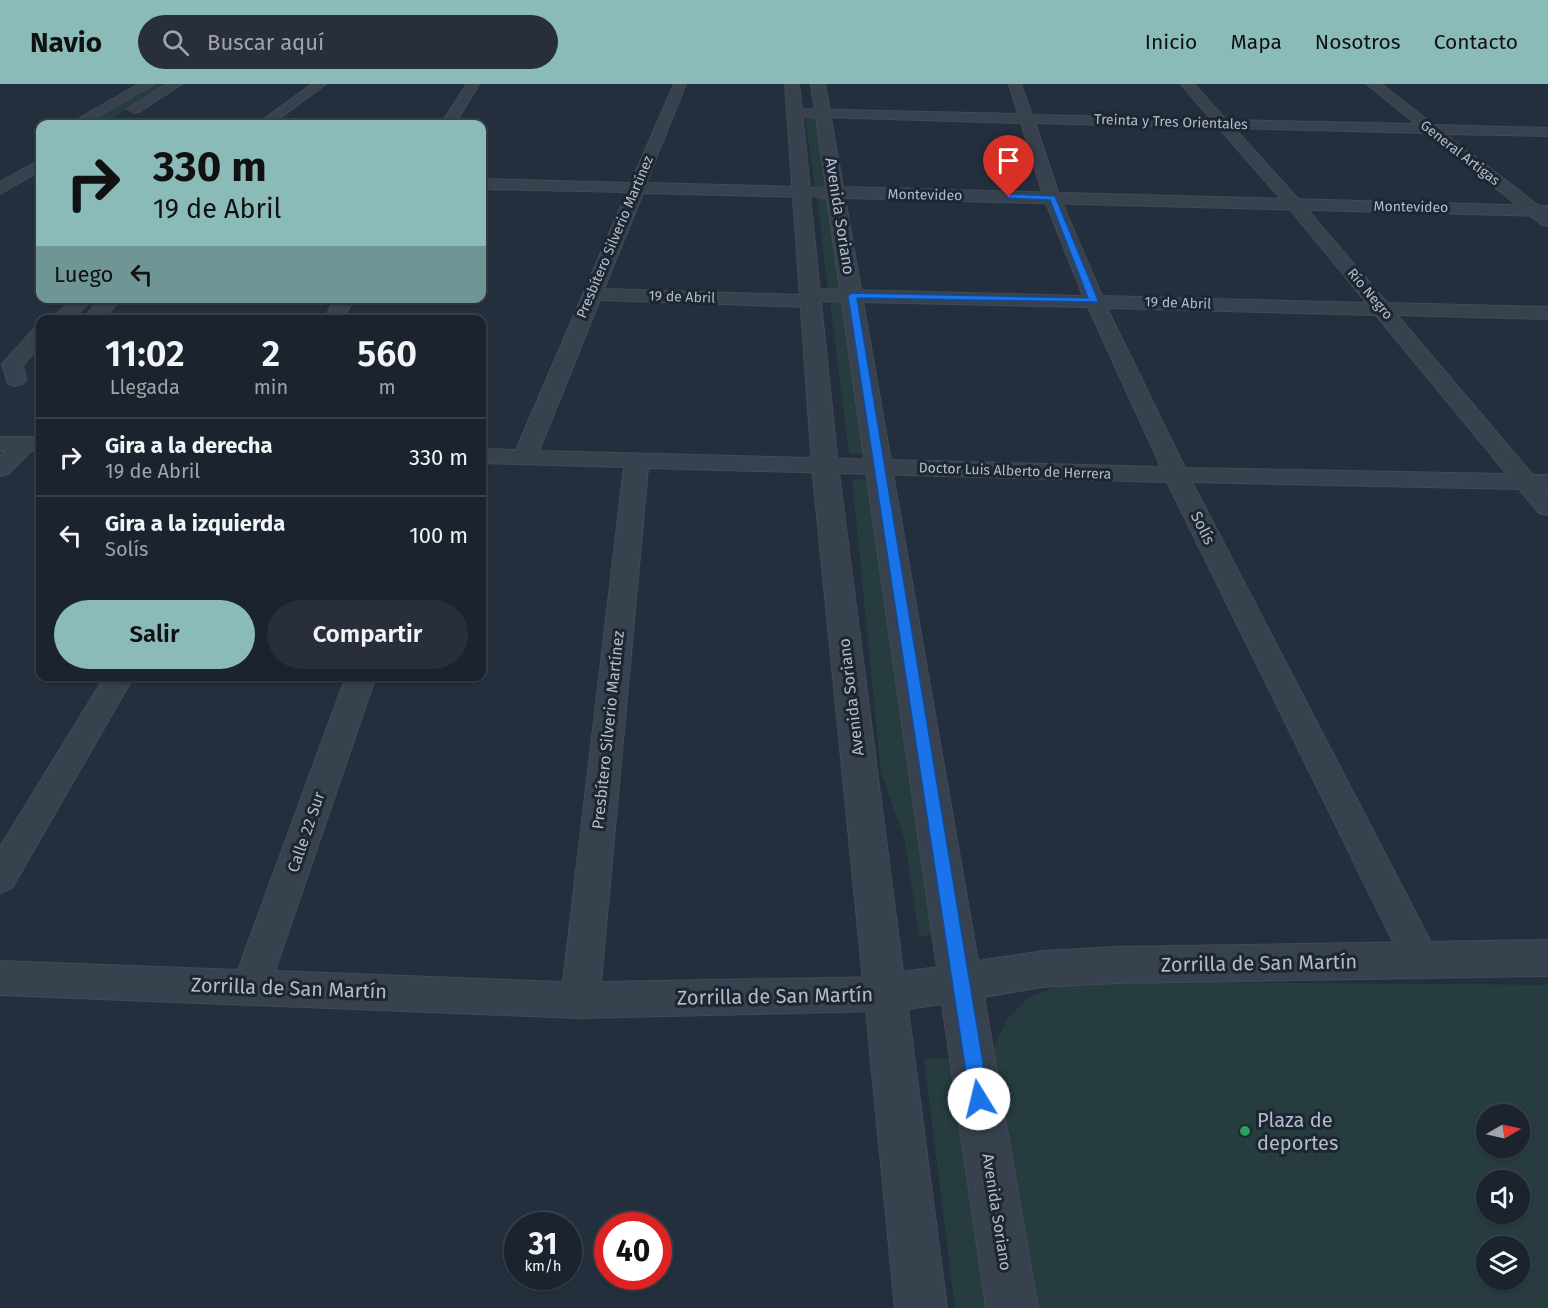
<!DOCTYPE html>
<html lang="es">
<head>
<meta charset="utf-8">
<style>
  body { margin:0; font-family:"Fira Sans",sans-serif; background:#282f3a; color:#f1f3f6; height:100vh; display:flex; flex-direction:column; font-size:22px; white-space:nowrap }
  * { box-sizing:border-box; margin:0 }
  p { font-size:20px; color:#a0a4aa }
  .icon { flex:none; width:33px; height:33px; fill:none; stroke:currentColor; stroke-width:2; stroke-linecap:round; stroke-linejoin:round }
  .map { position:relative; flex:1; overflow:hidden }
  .sheet { position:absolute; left:36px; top:231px; width:450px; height:366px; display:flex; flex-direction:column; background:#1b232e; border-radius:12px; box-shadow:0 2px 4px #0004,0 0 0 2px #39404a }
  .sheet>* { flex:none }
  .guide { position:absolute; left:36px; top:36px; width:450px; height:183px; border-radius:12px; box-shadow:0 2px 4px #0004,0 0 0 2px #39404a; background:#8bbbb9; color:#111; overflow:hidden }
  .needle { width:39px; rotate:81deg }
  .buttons { position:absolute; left:1476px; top:1020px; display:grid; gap:12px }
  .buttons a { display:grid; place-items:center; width:54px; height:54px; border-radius:50%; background:#1b232e; box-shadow:0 2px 4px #0004,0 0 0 2px #39404a; font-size:30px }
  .speed { position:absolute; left:504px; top:1128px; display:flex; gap:12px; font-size:30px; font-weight:700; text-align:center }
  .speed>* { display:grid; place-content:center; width:78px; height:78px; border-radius:50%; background:#1b232e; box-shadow:0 2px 4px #0004,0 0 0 2px #39404a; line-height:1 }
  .speed small { font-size:15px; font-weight:400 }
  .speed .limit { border:9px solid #d22; background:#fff; color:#111 }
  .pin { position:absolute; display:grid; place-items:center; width:51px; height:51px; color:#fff; margin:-62px -26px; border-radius:50% 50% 50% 0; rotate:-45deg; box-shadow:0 0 6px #0007 }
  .pin .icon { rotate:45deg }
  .me { position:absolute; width:66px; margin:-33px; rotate:351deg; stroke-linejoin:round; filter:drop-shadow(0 0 4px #0008) }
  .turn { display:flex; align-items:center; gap:21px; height:126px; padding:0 18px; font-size:27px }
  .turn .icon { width:78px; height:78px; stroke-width:2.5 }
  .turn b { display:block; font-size:42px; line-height:51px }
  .then { display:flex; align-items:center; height:57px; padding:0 18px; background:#0003; gap:12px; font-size:22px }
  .eta { display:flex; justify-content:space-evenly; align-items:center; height:102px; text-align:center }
  .eta b { font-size:36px; font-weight:600; line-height:42px }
  .button { display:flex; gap:12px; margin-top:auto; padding:12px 18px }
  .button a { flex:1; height:69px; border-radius:36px; background:#8bbbb9; color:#111; font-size:24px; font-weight:600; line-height:69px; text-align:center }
  .button a+a { background:#282f3a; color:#f1f3f6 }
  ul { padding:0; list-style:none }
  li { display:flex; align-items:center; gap:18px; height:78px; padding:0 18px; border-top:2px solid #39404a }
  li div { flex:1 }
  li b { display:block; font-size:22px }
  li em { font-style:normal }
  header { display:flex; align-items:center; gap:36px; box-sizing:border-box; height:84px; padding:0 30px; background:#8bbbb9; color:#111 }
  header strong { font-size:28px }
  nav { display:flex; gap:33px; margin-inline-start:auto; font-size:21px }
  .search { width:420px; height:54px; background:#282f3a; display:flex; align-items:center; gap:15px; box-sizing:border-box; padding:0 21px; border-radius:33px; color:#a0a4aa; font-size:22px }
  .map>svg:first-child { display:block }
  .green { fill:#263c3f; fill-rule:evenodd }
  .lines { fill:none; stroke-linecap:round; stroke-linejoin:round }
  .minor-casing { stroke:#414a57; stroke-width:2 }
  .tertiary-casing { stroke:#414a57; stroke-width:2 }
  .minor { fill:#38414e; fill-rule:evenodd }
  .tertiary { fill:#38414e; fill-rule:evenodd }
  .route { fill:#1a73e8; stroke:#114b97; stroke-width:1.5 }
  .leisure-dot { fill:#2e9e5b; stroke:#1d2633; stroke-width:2 }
  .labels { text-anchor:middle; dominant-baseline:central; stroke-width:6; stroke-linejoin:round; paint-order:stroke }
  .far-street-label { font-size:14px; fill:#b4bcc9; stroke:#1d2633 }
  .street-label { font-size:16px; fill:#b4bcc9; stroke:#1d2633 }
  .near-street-label { font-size:20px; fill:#b4bcc9; stroke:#1d2633 }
  .near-poi-label { font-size:20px; fill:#b4bcc9; stroke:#1d2633; text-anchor:start }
</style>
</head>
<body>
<header>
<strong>Navio</strong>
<div class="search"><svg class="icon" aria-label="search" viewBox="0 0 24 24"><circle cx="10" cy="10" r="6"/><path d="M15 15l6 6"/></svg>Buscar aquí</div>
<nav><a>Inicio</a><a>Mapa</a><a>Nosotros</a><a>Contacto</a></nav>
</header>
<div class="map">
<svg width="1548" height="1224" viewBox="0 0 1548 1224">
  <rect width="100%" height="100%" fill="#242f3e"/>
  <path class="green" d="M 152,0 L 170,0 L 102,40 L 82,40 Z
    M 805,33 L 815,33 L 825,102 L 815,102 Z
    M 817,114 L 831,114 L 843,207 L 828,208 Z
    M 830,219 L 846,219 L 869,370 L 849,370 Z
    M 852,395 L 873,395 L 932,851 L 919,852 L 905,757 L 881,688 Z
    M 1071,897 L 1548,901 L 1548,1224 L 1035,1224 L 989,973 L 1008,934 L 1028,914 ZM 1486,1030 L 1520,1030 L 1520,1064 L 1486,1064 ZM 1486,1096 L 1520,1096 L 1520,1130 L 1486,1130 ZM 1486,1162 L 1520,1162 L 1520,1196 L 1486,1196 Z
    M 955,974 L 991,1224 L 955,1224 L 924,975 Z"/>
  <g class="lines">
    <g class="minor-casing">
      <path id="minor" d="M 139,0 L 154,0 L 85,40 L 69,40 Z
        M 167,0 L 182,0 L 139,28 L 134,29 L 127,25 Z
        M 312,0 L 326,0 L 272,40 L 257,40 Z
        M 467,0 L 479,0 L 455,40 L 441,40 Z
        M 674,0 L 686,0 L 646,99 L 802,103 L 810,108 L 802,113 L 643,109 L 604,205 L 800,211 L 802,207 L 809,205 L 1083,212 L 1044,114 L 1021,39 L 790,32 L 788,29 L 795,25 L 1018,30 L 1009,0 L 1021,0 L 1032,31 L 1211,35 L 1181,0 L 1194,0 L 1226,36 L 1416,40 L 1367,0 L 1381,0 L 1434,41 L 1548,44 L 1548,52 L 1445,50 L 1548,129 L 1548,142 L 1542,141 L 1427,49 L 1234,44 L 1300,117 L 1387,219 L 1548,223 L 1548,235 L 1397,231 L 1533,391 L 1548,391 L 1548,405 L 1545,405 L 1548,408 L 1548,431 L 1539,429 L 1519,405 L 1192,398 L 1434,864 L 1440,876 L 1434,888 L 1421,893 L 1408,888 L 1167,398 L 648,384 L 601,898 L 883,893 L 897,898 L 902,910 L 897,922 L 883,927 L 580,934 L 0,911 L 0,877 L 238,886 L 346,592 L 376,592 L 275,887 L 563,898 L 624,383 L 482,379 L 482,365 L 516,366 L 627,108 L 482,105 L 482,95 L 631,99 ZM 1035,39 L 1219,44 L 1288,123 L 1367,219 L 1102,212 L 1060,114 ZM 600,216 L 809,223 L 816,221 L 818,217 L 1088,223 L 1161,383 L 539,367 ZM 1107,224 L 1376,231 L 1507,390 L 1185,384 Z
        M 40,76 L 40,87 L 0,110 L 0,98 Z
        M 73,214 L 94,214 L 71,236 L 50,236 Z
        M 102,214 L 122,214 L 102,236 L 81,236 Z
        M 335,214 L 354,214 L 343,236 L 324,236 Z
        M 40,244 L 40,261 L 23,281 L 26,296 L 22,300 L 15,302 L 8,300 L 2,280 L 33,246 Z
        M 0,353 L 40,353 L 40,367 L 31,367 L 8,390 L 0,392 L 0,372 L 5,367 L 0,367 Z
        M 105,592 L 134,592 L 12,804 L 0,809 L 0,763 Z"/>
    </g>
    <g class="tertiary-casing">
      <path id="tertiary" d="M 785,0 L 799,0 L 810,104 L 826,103 L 811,0 L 825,0 L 843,103 L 1548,122 L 1548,132 L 845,114 L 978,877 L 1043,867 L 1116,863 L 1548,856 L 1548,892 L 1116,899 L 1043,903 L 984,913 L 1038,1224 L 986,1224 L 942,920 L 908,925 L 947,1224 L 895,1224 L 865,916 L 862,910 L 864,906 L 812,382 ZM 810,112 L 827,114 L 937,883 L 903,888 L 838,382 Z"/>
    </g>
    <use href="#minor" class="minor"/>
    <use href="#tertiary" class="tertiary"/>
  </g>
  <path class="route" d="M 1009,110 L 1055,112 L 1098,216 L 1097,218 L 857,214 L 989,1015 L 986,1021 L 979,1024 L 973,1021 L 970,1015 L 848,212 L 852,209 L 1088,214 L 1050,116 L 1006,114 Z"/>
  <circle class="leisure-dot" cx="1245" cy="1047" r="6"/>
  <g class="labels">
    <g class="far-street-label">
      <text transform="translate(1171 38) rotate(2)">Treinta y Tres Orientales</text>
      <text transform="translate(1460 69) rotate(38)">General Artigas</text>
      <text transform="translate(925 111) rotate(1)">Montevideo</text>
      <text transform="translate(1411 123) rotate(1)">Montevideo</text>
      <text transform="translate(615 153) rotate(-67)">Presbítero Silverio Martínez</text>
      <text transform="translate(1370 210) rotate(50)">Río Negro</text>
      <text transform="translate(682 213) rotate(2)">19 de Abril</text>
      <text transform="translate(1178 219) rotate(2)">19 de Abril</text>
      <text transform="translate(1015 387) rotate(2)">Doctor Luis Alberto de Herrera</text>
    </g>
    <g class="street-label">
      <text transform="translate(840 132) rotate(81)">Avenida Soriano</text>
      <text transform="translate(1203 444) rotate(63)">Solís</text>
      <text transform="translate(851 613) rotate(-97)">Avenida Soriano</text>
      <text transform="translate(608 646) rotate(-84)">Presbítero Silverio Martínez</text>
      <text transform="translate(306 748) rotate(-71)">Calle 22 Sur</text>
      <text transform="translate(997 1128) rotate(81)">Avenida Soriano</text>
    </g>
    <g class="near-street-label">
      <text transform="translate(1259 879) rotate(-1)">Zorrilla de San Martín</text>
      <text transform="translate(289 904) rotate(2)">Zorrilla de San Martín</text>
      <text transform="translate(775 912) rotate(-1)">Zorrilla de San Martín</text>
    </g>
    <g class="near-poi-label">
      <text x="1257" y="1036">Plaza de<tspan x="1257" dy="23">deportes</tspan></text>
    </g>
  </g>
</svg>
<div class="buttons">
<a><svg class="needle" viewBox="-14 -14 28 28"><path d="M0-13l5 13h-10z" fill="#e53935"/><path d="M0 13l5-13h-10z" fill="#a0a4aa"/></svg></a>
<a><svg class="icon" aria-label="sound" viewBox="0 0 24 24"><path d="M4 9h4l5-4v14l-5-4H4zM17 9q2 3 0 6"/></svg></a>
<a><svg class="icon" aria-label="layers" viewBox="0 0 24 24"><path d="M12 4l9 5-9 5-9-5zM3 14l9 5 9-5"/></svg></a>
</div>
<div class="speed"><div>31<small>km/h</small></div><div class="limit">40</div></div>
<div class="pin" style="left:1009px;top:113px;background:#d93025"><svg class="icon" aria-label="arrive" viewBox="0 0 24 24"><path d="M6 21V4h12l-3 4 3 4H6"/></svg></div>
<svg class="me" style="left:979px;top:1015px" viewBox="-20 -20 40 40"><circle r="19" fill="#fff"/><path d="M0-13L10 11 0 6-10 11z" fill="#1a73e8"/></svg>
<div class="guide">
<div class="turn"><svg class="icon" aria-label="right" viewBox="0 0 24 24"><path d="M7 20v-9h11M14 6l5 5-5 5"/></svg><div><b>330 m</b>19 de Abril</div></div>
<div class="then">Luego<svg class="icon" aria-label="left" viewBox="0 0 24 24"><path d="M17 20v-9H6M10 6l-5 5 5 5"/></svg></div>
</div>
<section class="sheet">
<div class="eta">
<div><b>11:02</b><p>Llegada</p></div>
<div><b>2</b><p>min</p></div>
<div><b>560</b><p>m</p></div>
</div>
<ul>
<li><svg class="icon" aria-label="right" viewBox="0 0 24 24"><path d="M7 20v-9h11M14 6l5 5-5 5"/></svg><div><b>Gira a la derecha</b><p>19 de Abril</p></div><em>330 m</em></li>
<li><svg class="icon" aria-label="left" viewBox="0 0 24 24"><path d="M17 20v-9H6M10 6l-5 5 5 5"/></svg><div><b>Gira a la izquierda</b><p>Solís</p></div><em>100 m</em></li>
</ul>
<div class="button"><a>Salir</a><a>Compartir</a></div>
</section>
</div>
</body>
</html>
